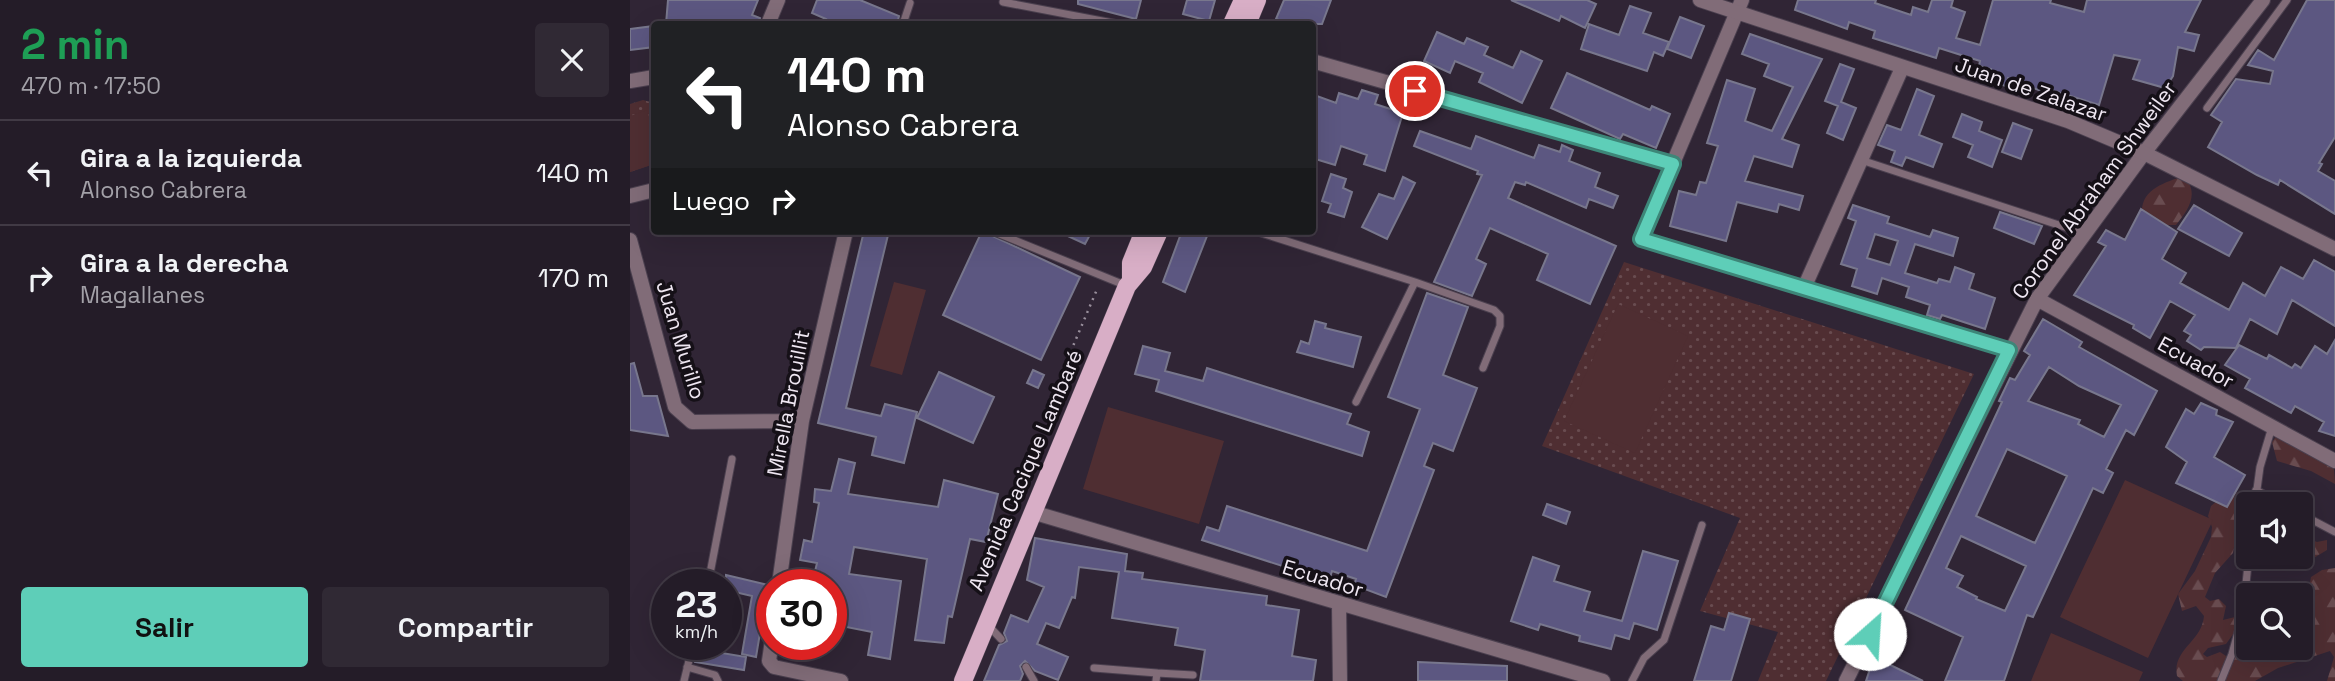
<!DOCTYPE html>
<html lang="es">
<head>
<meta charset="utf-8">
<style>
  body { margin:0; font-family:"Space Grotesk",sans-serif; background:#302934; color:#f1f3f6; height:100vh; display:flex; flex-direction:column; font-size:26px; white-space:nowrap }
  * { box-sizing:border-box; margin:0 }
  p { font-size:23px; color:#a3a1a8 }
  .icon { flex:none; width:38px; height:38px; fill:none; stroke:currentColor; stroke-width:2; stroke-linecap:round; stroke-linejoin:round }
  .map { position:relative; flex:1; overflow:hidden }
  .drawer { display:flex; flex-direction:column; background:#241c28; width:630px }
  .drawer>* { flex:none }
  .guide { position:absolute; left:21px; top:21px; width:665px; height:214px; border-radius:7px; box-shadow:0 7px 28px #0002,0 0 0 2px #413a45; background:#202124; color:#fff; overflow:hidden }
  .controls { position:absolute; left:1606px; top:492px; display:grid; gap:14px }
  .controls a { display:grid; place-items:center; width:77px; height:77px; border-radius:7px; background:#241c28; box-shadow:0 7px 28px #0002,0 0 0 2px #413a45; font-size:35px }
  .speed { position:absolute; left:21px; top:569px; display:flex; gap:14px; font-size:35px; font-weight:700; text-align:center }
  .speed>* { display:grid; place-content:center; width:91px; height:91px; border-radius:50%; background:#241c28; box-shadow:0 7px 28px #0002,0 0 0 2px #413a45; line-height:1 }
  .speed small { font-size:18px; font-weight:400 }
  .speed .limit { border:10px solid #d22; background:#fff; color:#111 }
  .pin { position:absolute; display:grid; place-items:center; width:60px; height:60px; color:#fff; margin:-30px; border:4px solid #fff; border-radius:50%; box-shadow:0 2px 7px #0007 }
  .me { position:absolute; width:77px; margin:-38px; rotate:26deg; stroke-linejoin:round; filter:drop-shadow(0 0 5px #0008) }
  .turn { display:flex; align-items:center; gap:24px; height:147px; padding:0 21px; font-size:32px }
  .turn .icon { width:91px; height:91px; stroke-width:2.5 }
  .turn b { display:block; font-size:49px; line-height:60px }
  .then { display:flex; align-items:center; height:66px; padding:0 21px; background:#0003; gap:14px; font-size:26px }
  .round { display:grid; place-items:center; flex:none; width:74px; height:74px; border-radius:7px; background:#302934 }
  .summary { display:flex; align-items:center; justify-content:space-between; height:119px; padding:0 21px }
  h1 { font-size:42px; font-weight:700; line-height:52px; color:#1e9e55 }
  .cta { display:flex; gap:14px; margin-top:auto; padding:14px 21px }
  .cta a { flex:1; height:80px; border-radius:7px; background:#5eceb8; color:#111; font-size:28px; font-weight:700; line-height:80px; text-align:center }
  .cta a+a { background:#302934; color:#f1f3f6 }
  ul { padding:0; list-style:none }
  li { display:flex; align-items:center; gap:21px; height:105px; padding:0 21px; border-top:2px solid #413a45 }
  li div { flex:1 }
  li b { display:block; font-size:26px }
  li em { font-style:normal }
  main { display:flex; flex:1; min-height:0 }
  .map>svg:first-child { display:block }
  .grass { fill:url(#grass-dots) }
  .forest { fill:url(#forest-firs) }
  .garden { fill:#4f2e32 }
  .building { fill:#5c5781; stroke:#78778d; stroke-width:2; fill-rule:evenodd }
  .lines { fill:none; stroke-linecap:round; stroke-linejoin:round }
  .service-casing { stroke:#4b404f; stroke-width:9 }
  .minor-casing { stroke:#4b404f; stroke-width:16 }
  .tertiary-casing { stroke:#4b404f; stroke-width:16 }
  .primary-casing { stroke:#4b404f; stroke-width:19 }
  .path { stroke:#998f9c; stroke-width:2.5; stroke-dasharray:2 5; stroke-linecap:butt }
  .service { stroke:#816c78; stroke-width:7 }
  .minor { stroke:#816c78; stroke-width:14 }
  .tertiary { stroke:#816c78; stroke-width:14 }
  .primary { stroke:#d8aec6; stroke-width:18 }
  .route-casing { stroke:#3d8678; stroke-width:18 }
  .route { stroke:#5eceb8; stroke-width:12 }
  .labels { text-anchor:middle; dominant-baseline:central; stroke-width:7; stroke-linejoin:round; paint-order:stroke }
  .street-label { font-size:21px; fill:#efe7f2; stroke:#151017 }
</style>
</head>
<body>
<main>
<section class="drawer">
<div class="summary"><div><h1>2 min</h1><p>470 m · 17:50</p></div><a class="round"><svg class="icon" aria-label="close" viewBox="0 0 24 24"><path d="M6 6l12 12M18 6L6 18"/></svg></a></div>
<ul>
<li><svg class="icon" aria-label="left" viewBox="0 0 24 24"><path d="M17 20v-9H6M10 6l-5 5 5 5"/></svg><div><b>Gira a la izquierda</b><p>Alonso Cabrera</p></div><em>140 m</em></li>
<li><svg class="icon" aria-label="right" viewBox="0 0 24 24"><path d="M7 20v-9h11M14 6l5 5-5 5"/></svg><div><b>Gira a la derecha</b><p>Magallanes</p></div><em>170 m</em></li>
</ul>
<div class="cta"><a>Salir</a><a>Compartir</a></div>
</section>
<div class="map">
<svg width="1705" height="681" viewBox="0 0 1705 681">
  <defs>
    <pattern id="grass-dots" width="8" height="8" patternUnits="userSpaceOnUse" patternTransform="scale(1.75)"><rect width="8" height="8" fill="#4f2e32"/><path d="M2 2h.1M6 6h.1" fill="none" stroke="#694c50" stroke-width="1.8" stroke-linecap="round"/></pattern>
    <pattern id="forest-firs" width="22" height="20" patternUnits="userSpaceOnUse" patternTransform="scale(1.75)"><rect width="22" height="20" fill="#4f2e32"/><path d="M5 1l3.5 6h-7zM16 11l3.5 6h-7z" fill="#694c50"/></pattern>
  </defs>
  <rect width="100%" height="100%" fill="#302535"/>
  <path class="grass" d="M 13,100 L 24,103 L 24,164 L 0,172 L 0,104 Z
    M 994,262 L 1344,374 L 1196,681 L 1128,681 L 1148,632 L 1070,611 L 1110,518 L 912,446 Z"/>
  <path class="forest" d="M 1554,176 C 1570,194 1558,210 1546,225 L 1534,225 L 1512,211 C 1512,189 1536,182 1554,176 Z
    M 1648,434 C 1685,442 1705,440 1705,484 L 1681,471 L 1647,461 L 1642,442 Z
    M 1616,490 L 1620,495 L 1619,525 L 1613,525 L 1612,519 L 1608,522 L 1603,553 L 1585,573 L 1575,597 L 1580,601 L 1589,599 L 1596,606 L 1593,620 L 1605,617 L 1613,611 L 1617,615 L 1596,644 L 1578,648 L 1573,654 L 1577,657 L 1590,652 L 1602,660 L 1609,653 L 1619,627 L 1619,648 L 1635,648 L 1634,655 L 1649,648 L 1671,648 L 1671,606 L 1677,600 L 1681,577 L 1692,570 L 1705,568 L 1705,681 L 1697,681 L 1704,657 L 1700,651 L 1648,668 L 1625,681 L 1553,681 L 1547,676 C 1542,649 1572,642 1574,616 L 1566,606 L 1552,611 L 1548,594 L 1565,571 L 1581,537 L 1582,527 L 1578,516 L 1581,506 L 1592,497 Z
    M 1671,535 L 1687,542 L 1697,540 L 1697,550 L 1682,559 L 1681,547 L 1671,545 Z"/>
  <path class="garden" d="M 17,110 L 24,133 L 24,164 L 0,172 L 0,116 Z
    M 264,282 L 296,290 L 272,375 L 240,366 Z
    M 988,304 L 1058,336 L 1005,453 L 934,421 Z
    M 478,407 L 594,441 L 569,524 L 453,489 Z
    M 1495,480 L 1583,520 L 1518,658 L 1430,617 Z
    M 1421,633 L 1513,672 L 1509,681 L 1401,681 Z"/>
  <path class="building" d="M 38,0 L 128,0 L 122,15 L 130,18 L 128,24 L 36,24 Z
    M 187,0 L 230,0 L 269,16 L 267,24 L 193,24 L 196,19 L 182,13 Z
    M 448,0 L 511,0 L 506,19 L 448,4 Z
    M 557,0 L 585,0 L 579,21 L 553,14 Z
    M 654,0 L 701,0 L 692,24 L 661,24 L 646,19 Z
    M 881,0 L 957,0 L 966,4 L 955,28 L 931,16 L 929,21 Z
    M 1168,0 L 1246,0 L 1245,3 L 1281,15 L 1283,7 L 1298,12 L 1302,0 L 1323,0 L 1321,7 L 1335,12 L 1326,38 L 1350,45 L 1363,0 L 1421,0 L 1420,3 L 1454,12 L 1457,0 L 1571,0 L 1555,32 L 1569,35 L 1564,51 L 1548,47 L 1543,76 L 1535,88 L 1503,79 L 1510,60 L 1484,55 L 1469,105 L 1412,87 L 1411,91 L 1378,78 L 1376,86 L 1358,81 L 1361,69 L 1349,66 L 1350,61 L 1309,48 L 1306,58 L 1243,38 L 1245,31 L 1219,22 L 1217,29 L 1165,10 Z
    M 1677,0 L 1705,0 L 1705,137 L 1689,163 L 1692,164 L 1688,171 L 1705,181 L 1705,214 L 1650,180 L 1648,185 L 1627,175 L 1578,147 L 1592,122 L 1581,115 L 1606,79 L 1640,84 L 1643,71 L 1618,65 L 1628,50 L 1644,60 Z
    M 1000,6 L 1021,13 L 1013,33 L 1039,42 L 1033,56 L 1024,52 L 1017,71 L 951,49 L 959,24 L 989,35 Z
    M 1050,17 L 1074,26 L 1061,58 L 1037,49 Z
    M 24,26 L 24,47 L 0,50 L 0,29 Z
    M 807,32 L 834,44 L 837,38 L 858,47 L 854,55 L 883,68 L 891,51 L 912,61 L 892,103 L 849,82 L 853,73 L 825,61 L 820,73 L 794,61 Z
    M 1120,34 L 1192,59 L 1152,139 L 1169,145 L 1162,167 L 1124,156 L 1115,181 L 1173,196 L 1169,210 L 1149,204 L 1147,212 L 1107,202 L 1096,241 L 1040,226 L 1049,191 L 1066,195 L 1070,182 L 1076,183 L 1088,146 L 1077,143 L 1097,80 L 1125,89 L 1115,121 L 1142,131 L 1163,87 L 1134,76 L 1139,64 L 1112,54 Z
    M 1210,64 L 1224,69 L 1211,102 L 1226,108 L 1213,140 L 1197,133 L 1208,106 L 1195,101 Z
    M 937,73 L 1020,110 L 1022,106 L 1040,114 L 1026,148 L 993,134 L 990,139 L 921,108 Z
    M 1287,89 L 1304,96 L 1289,135 L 1312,144 L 1303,167 L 1276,157 L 1272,166 L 1261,162 L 1265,151 L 1248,145 L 1257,125 L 1271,130 Z
    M 732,90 L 748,95 L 745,104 L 773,113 L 755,171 L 734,164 L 737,155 L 711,146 L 705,165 L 682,158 L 682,109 L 687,96 L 706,103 L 709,93 L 728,99 Z
    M 1332,114 L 1352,122 L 1349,131 L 1372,140 L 1362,167 L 1338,157 L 1343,145 L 1323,137 Z
    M 1383,123 L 1402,130 L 1391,159 L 1372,152 Z
    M 790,131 L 841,149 L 846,136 L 904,158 L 909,145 L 930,152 L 932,145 L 943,150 L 939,161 L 970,173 L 965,187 L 988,196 L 983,208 L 959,199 L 956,208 L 896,182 L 895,185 L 885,182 L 878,198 L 986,246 L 960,304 L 907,280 L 918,254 L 860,228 L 846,259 L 856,264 L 842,296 L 804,282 L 852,175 L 847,174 L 848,171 L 784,146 Z
    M 701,174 L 716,179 L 713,188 L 722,192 L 714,217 L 698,212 L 701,204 L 692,201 Z
    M 773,177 L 785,183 L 757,239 L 732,227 L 749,194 L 764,199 Z
    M 1223,205 L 1259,217 L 1257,223 L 1300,237 L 1303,230 L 1328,238 L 1323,256 L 1285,244 L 1275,273 L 1307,283 L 1309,279 L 1320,282 L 1325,267 L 1344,274 L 1339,289 L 1365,298 L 1355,329 L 1312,315 L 1310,319 L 1297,315 L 1300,305 L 1276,297 L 1279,287 L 1252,278 L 1247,294 L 1222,286 L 1227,269 L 1211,264 L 1226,221 L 1218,218 ZM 1245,234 L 1268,241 L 1260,265 L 1237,258 Z
    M 1564,205 L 1612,233 L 1599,256 L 1548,229 Z
    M 1511,209 L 1547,232 L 1532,259 L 1556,273 L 1550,283 L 1599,310 L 1613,283 L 1635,296 L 1651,267 L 1673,279 L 1684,260 L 1705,272 L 1705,326 L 1662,300 L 1647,334 L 1620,319 L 1606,348 L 1574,347 L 1571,350 L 1557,341 L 1561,335 L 1554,331 L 1565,315 L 1540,301 L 1520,338 L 1503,328 L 1504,325 L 1444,295 L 1476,246 L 1468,242 L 1476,230 L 1495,240 Z
    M 1370,212 L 1412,226 L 1404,244 L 1364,228 Z
    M 234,231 L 259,231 L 216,408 L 251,416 L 255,404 L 287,412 L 274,463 L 242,455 L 246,437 L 188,423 Z
    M 352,231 L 450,277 L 411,360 L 313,315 Z
    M 427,231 L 462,231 L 455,244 Z
    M 552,231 L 577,236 L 555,292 L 533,282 Z
    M 797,293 L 838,307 L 813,375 L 847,388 L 823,451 L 803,443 L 794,466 L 804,470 L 756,597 L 724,585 L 726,579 L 702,571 L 699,581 L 572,540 L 577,527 L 589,531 L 597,506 L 737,551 L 790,409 L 758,397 Z
    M 1413,319 L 1452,342 L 1449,347 L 1527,391 L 1504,435 L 1496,430 L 1476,469 L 1483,473 L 1473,493 L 1463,488 L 1403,617 L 1397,615 L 1374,681 L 1315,681 L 1333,637 L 1275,610 L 1372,402 L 1369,401 L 1380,378 L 1385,380 L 1400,355 L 1394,351 ZM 1419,367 L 1449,386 L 1491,405 L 1474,437 L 1448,424 L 1450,420 L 1398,401 ZM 1377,449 L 1437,476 L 1405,543 L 1346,516 ZM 1331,536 L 1396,566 L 1375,611 L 1346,599 L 1347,597 L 1327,587 L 1333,576 L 1316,568 Z
    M 685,321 L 696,324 L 695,328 L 731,337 L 723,367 L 667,352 L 671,341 L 679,344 Z
    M 1705,340 L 1705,436 L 1689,431 L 1694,422 L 1665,406 L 1661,413 L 1615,388 L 1620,379 L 1595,365 L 1609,345 L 1637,359 L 1639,355 L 1662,368 L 1665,364 L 1671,368 L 1685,346 L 1697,354 Z
    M 513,346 L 540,353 L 535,371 L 573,381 L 577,368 L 721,414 L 717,424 L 739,432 L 732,456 L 526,391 L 529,380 L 505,374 Z
    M 4,363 L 13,396 L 27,396 L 38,436 L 0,430 L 0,364 Z
    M 403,370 L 414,375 L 408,388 L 397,383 Z
    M 309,372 L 364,397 L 343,443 L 287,418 Z
    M 1571,403 L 1587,410 L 1586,415 L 1603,422 L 1584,457 L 1615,475 L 1597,507 L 1546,483 L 1557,462 L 1536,447 L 1556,409 L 1564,414 Z
    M 209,459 L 225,463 L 218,494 L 308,507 L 314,480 L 368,494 L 356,542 L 340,539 L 322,617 L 318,616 L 314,643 L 285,640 L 297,559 L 224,547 L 219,574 L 271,581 L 260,659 L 238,655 L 242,632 L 201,624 L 201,584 L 182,584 L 187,563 L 170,560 L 174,540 L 182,542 L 189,503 L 184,502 L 185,489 L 201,491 Z
    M 917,504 L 940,512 L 936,524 L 913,515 Z
    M 405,538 L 497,554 L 495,571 L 513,573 L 512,579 L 637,596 L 636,605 L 669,610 L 662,656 L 686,660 L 683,681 L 570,681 L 575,650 L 545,645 L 548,628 L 482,618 L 489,572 L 449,567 L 445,598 L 442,597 L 429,628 L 416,623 L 407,644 L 438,657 L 428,680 L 405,671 L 395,661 L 390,666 L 393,674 L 390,681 L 354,681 L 369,645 L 377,641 L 374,633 L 381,615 L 398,622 L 414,587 L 397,580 Z
    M 1013,551 L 1048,561 L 1027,630 L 1004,623 L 999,639 L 985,635 L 981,649 L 949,641 L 950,636 L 910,624 L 908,630 L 881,621 L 903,557 L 929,566 L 924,581 L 960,592 L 954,611 L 992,621 Z
    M 96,575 L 138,585 L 126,657 L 112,654 L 122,596 L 96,590 Z
    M 1099,613 L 1120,619 L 1101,681 L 1064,681 L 1081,626 L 1094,630 Z
    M 68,649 L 116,657 L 114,670 L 65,662 Z
    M 1244,657 L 1293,681 L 1236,681 Z
    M 788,662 L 877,666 L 877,681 L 788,681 Z"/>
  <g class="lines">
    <g class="service-casing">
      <path id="service" d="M 373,2 L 488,24
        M 273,24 L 280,3
        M 1577,108 L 1657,0
        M 1231,160 L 1453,233
        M 362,231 L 497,286
        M 625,231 L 785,282 L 726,402
        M 785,282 L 864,310 L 870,316 L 870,326 L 853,368
        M 1626,490 L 1652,504
        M 1625,504 L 1630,467 L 1642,427
        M 1671,514 L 1705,532
        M 1671,551 L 1677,553
        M 78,584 L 102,459
        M 357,624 L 371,639
        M 57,667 L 85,675 L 88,681
        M 396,667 L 404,681
        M 464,668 L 527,673 L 526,681
        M 527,673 L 563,675
        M 54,681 L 63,644
        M 1002,681 L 1014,658 L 1034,640 L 1072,525
        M 1591,681 L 1602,654 L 1613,614 L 1619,554"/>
    </g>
    <g class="minor-casing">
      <path id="minor" d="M 1112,0 L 1011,239 L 1379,350
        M 138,24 L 148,0
        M 682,61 L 1043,164
        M 0,81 L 24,77
        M 0,196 L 24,190
        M 0,240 L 45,407 L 62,422 L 172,421
        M 1174,288 L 1272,68
        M 1407,299 L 1705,461
        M 402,512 L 973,681
        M 149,584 L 172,421 L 216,231
        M 709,605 L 710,681
        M 142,640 L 139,661 L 144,667 L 211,681
        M 1216,681 L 1407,299 L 1514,153 L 1633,0"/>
    </g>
    <g class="tertiary-casing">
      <path id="tertiary" d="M 1070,0 L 1438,121 L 1514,153 L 1705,249"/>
    </g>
    <g class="primary-casing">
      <path id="primary" d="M 602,24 L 613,0
        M 617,24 L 627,0
        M 501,278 L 501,263 L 514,231
        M 333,681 L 497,286 L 513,267 L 529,231"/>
    </g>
    <path class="path" d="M 438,358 L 468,287"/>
    <use href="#service" class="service"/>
    <use href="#minor" class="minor"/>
    <use href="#tertiary" class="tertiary"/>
    <use href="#primary" class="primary"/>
  </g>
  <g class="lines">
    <g class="route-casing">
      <path id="route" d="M 785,91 L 1043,164 L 1011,239 L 1379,350 L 1240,634"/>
    </g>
    <use href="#route" class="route"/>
  </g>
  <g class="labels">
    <g class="street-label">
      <text transform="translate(1401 89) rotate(19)">Juan de Zalazar</text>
      <text transform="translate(1464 190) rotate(-54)">Coronel Abraham Shweiler</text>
      <text transform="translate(51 340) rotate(73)">Juan Murillo</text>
      <text transform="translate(1566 362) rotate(29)">Ecuador</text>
      <text transform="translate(158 403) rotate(-79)">Mirella Brouillit</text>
      <text transform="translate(395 470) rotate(-67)">Avenida Cacique Lambaré</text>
      <text transform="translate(693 578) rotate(17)">Ecuador</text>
    </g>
  </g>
</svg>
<div class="controls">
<a><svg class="icon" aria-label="sound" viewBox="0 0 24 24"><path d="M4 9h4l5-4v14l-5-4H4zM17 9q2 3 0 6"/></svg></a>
<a><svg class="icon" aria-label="search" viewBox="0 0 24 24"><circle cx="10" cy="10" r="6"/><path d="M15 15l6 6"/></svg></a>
</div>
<div class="speed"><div>23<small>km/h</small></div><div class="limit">30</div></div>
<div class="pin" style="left:785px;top:91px;background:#d93025"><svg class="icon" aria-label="arrive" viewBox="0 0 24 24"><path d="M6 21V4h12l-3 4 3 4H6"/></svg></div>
<svg class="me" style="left:1240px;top:634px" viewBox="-20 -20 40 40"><circle r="19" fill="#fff"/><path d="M0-13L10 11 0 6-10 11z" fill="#5eceb8"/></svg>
<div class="guide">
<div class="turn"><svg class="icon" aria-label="left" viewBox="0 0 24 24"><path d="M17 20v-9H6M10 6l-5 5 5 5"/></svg><div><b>140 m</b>Alonso Cabrera</div></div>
<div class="then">Luego<svg class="icon" aria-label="right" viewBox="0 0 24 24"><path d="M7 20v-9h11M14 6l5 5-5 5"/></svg></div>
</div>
</div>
</main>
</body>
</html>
